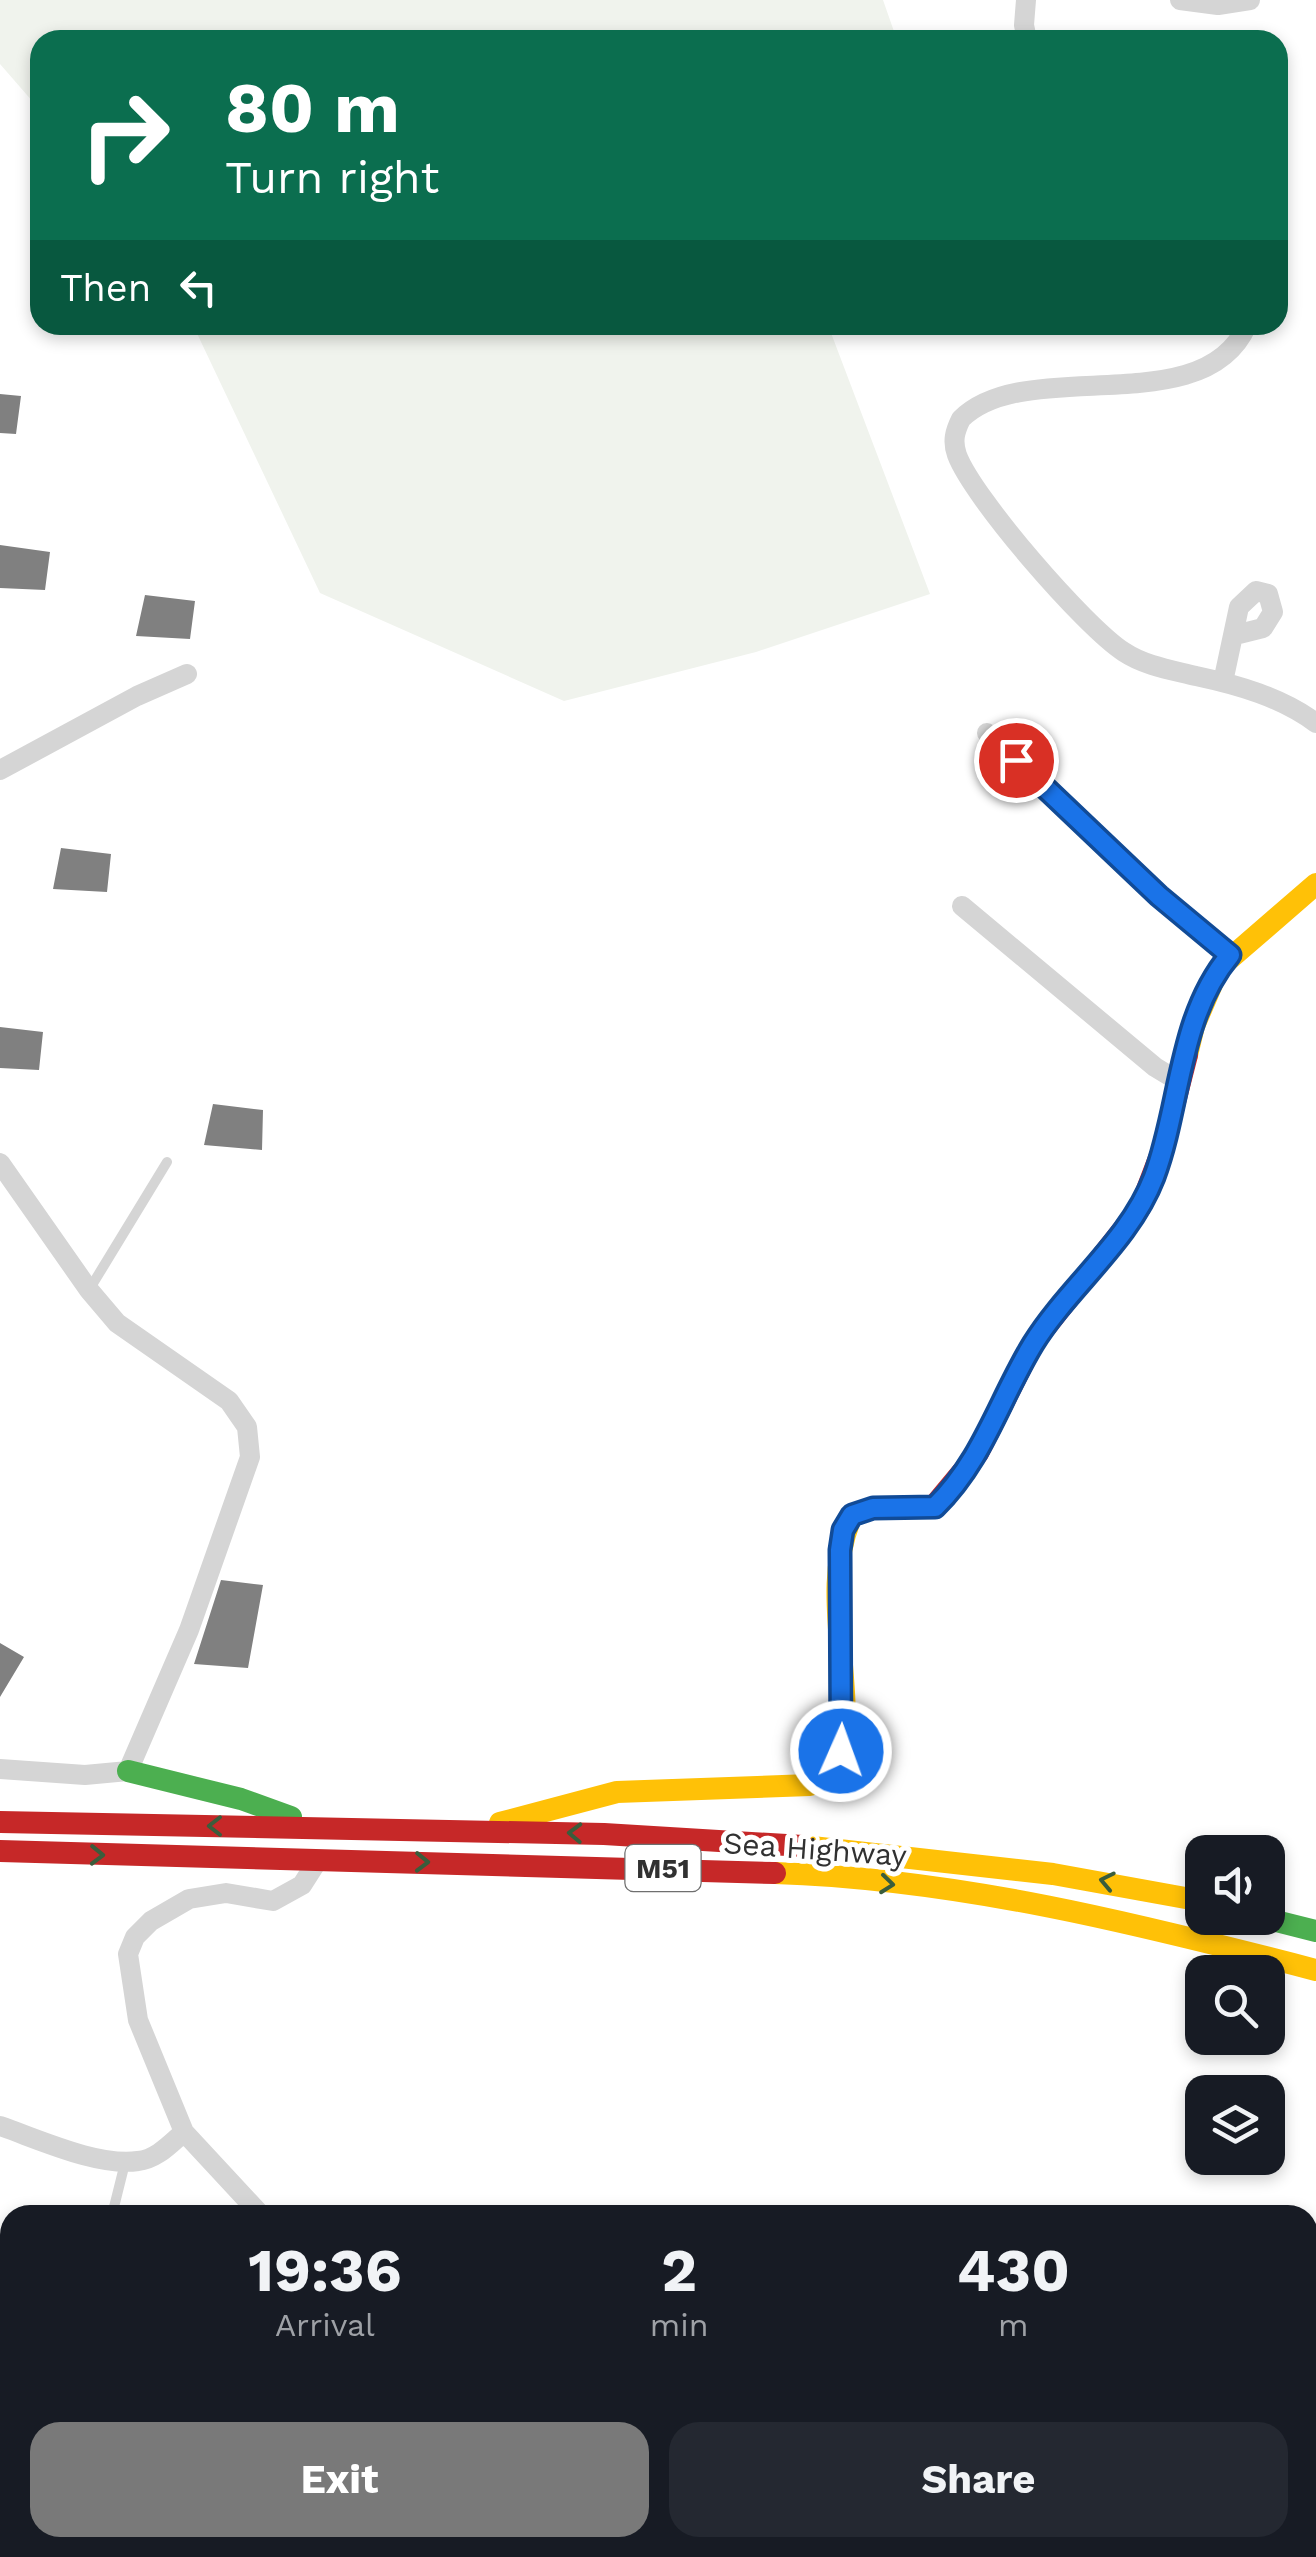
<!DOCTYPE html>
<html lang="en">
<head>
<meta charset="utf-8">
<style>
  body { margin:0; font-family:"Work Sans",sans-serif; background:#242831; color:#f1f3f6; height:100vh; display:flex; flex-direction:column; font-size:38px; white-space:nowrap }
  * { box-sizing:border-box; margin:0 }
  p { font-size:32px; color:#9ea1a6 }
  .icon { flex:none; width:55px; height:55px; fill:none; stroke:currentColor; stroke-width:2; stroke-linecap:round; stroke-linejoin:round }
  .map { position:relative; flex:1; overflow:hidden }
  .sheet { position:absolute; left:0px; top:2205px; width:1318px; height:352px; display:flex; flex-direction:column; background:#171b24; border-radius:30px 30px 0 0; box-shadow:0 5px 15px #0003 }
  .sheet>* { flex:none }
  .hud { position:absolute; left:30px; top:30px; width:1258px; height:305px; border-radius:30px; box-shadow:0 5px 15px #0003; background:#0b6e4f; color:#fff; overflow:hidden }
  .tools { position:absolute; left:1185px; top:1835px; display:grid; gap:20px }
  .tools a { display:grid; place-items:center; width:100px; height:100px; border-radius:20px; background:#171b24; box-shadow:0 5px 15px #0003; font-size:50px }
  .pin { position:absolute; display:grid; place-items:center; width:85px; height:85px; color:#fff; margin:-42px; border:5px solid #fff; border-radius:50%; box-shadow:0 2px 10px #0007 }
  .me { position:absolute; width:110px; margin:-55px; rotate:2deg; stroke-linejoin:round; filter:drop-shadow(0 0 8px #0008) }
  .turn { display:flex; align-items:center; gap:35px; height:210px; padding:0 30px; font-size:45px }
  .turn .icon { width:130px; height:130px; stroke-width:2.5 }
  .turn b { display:block; font-size:70px; line-height:85px }
  .then { display:flex; align-items:center; height:95px; padding:0 30px; background:#0003; gap:20px; font-size:38px }
  .eta { display:flex; justify-content:space-evenly; align-items:center; height:170px; text-align:center }
  .eta b { font-size:60px; font-weight:700; line-height:70px }
  .cta { display:flex; gap:20px; margin-top:auto; padding:20px 30px }
  .cta a { flex:1; height:115px; border-radius:30px; background:#797979; color:#fff; font-size:40px; font-weight:700; line-height:115px; text-align:center }
  .cta a+a { background:#242831; color:#f1f3f6 }
  .map>svg:first-child { display:block }
  .green { fill:#f0f3ed }
  .building { fill:#808080 }
  .lines { fill:none; stroke-linecap:round; stroke-linejoin:round }
  .lane { stroke:#d5d5d5; stroke-width:10 }
  .street { stroke:#d5d5d5; stroke-width:20 }
  .fast { stroke:#4caf50; stroke-width:22 }
  .slow { stroke:#ffc107; stroke-width:22 }
  .jam { stroke:#c62828; stroke-width:22 }
  .oneway { stroke:#3a5d3c }
  .route-casing { stroke:#114b97; stroke-width:25 }
  .route { stroke:#1a73e8; stroke-width:18 }
  .labels { text-anchor:middle; dominant-baseline:central; stroke-width:10; stroke-linejoin:round; paint-order:stroke }
  .shield { fill:#fff; stroke:#6f6f6f; stroke-width:2.5 }
  .shield-label { font-size:28px; font-weight:bold; fill:#313131 }
  .street-label { font-size:30px; fill:#313131; stroke:#fff }
</style>
</head>
<body>
<div class="map">
<svg width="1316" height="2557" viewBox="0 0 1316 2557">
  <rect width="100%" height="100%" fill="#fff"/>
  <path class="green" d="M 0,0 L 883,0 L 897,40 L 40,40 L 40,110 L 0,64 Z
    M 193,325 L 828,325 L 930,594 L 756,652 L 564,701 L 320,593 Z"/>
  <path class="building" d="M 0,394 L 21,396 L 16,434 L 0,433 Z
    M 0,545 L 50,552 L 45,590 L 0,588 Z
    M 145,595 L 195,601 L 190,639 L 136,636 Z
    M 61,848 L 111,854 L 107,892 L 53,889 Z
    M 0,1027 L 43,1032 L 39,1070 L 0,1068 Z
    M 213,1104 L 263,1110 L 262,1150 L 204,1145 Z
    M 221,1580 L 263,1585 L 248,1668 L 194,1664 Z
    M 0,1643 L 24,1657 L 0,1697 Z"/>
  <g class="lines">
    <path class="lane" d="M 89,1290 L 167,1162
      M 112,2215 L 125,2163"/>
    <path class="street" d="M 1026,0 L 1024,25 L 1027,40
      M 1180,0 L 1218,5 L 1250,0
      M 1247,325 C 1204,424 1026,354 961,419 C 955,431 952,441 957,455 C 973,498 1085,627 1124,652 C 1145,666 1172,670 1196,676 C 1238,685 1281,697 1316,723
      M 1223,682 L 1239,607 L 1256,591 L 1268,594 L 1273,612 L 1263,628 L 1235,635
      M 987,733 L 1159,896 L 1230,955
      M 0,770 L 137,696 L 187,674
      M 962,906 L 1155,1067 L 1178,1081
      M 0,1163 L 89,1290 L 117,1323 L 229,1401 L 247,1427 L 250,1457 L 189,1630 L 128,1771 L 85,1775 L 0,1769
      M 0,2126 C 38,2139 98,2167 138,2161 C 157,2159 170,2144 184,2132
      M 261,2215 L 184,2132 L 138,2020 L 128,1954 L 135,1937 L 151,1921 L 189,1899 L 226,1893 L 273,1901 L 302,1885 L 318,1860
      M 257,2548 L 257,2557
      M 692,2549 L 695,2557
      M 1307,2557 L 1316,2536"/>
    <path class="fast" d="M 128,1771 L 241,1799 L 291,1817
      M 1264,1918 L 1316,1931"/>
    <path class="slow" d="M 1187,1055 L 1194,1026 L 1219,968 L 1316,884
      M 500,1823 L 617,1792 L 810,1785 L 832,1766 L 843,1745 C 852,1668 820,1589 852,1515 L 873,1508 L 933,1507
      M 803,1846 L 1053,1874 L 1202,1901
      M 775,1873 C 959,1879 1139,1924 1316,1970"/>
    <path class="jam" d="M 933,1507 L 978,1453 L 1034,1342 L 1140,1208 L 1164,1145 L 1187,1055
      M 0,1822 L 604,1834 L 803,1846
      M 0,1851 L 775,1873"/>
  </g>
  <defs><path id="oneway-chevron" d="M-2-3.5L2.5 0L-2 3.5" fill="none" stroke-width="1.6" stroke-linecap="round" stroke-linejoin="round" transform="scale(2.5)"/></defs>
  <g class="oneway">
    <use href="#oneway-chevron" transform="translate(215 1826) rotate(-180)"/>
    <use href="#oneway-chevron" transform="translate(575 1833) rotate(-178)"/>
    <use href="#oneway-chevron" transform="translate(97 1855) rotate(1)"/>
    <use href="#oneway-chevron" transform="translate(422 1862) rotate(1)"/>
    <use href="#oneway-chevron" transform="translate(1107 1881) rotate(-168)"/>
    <use href="#oneway-chevron" transform="translate(887 1884) rotate(6)"/>
  </g>
  <g class="lines">
    <g class="route-casing">
      <path id="route" d="M 841,1751 L 840,1550 L 843,1530 L 852,1515 L 873,1508 L 935,1507 C 983,1460 999,1400 1033,1344 C 1069,1286 1129,1242 1154,1177 C 1181,1105 1178,1017 1230,955 L 1159,896 L 1016,760"/>
    </g>
    <use href="#route" class="route"/>
  </g>
  <g class="labels">
    <rect class="shield" x="625.5" y="1845" width="75" height="46" rx="8"/>
    <g class="shield-label">
      <text x="663" y="1868">M51</text>
    </g>
    <g class="street-label">
      <text transform="translate(815 1849) rotate(4)">Sea Highway</text>
    </g>
  </g>
</svg>
<div class="tools">
<a><svg class="icon" aria-label="sound" viewBox="0 0 24 24"><path d="M4 9h4l5-4v14l-5-4H4zM17 9q2 3 0 6"/></svg></a>
<a><svg class="icon" aria-label="search" viewBox="0 0 24 24"><circle cx="10" cy="10" r="6"/><path d="M15 15l6 6"/></svg></a>
<a><svg class="icon" aria-label="layers" viewBox="0 0 24 24"><path d="M12 4l9 5-9 5-9-5zM3 14l9 5 9-5"/></svg></a>
</div>
<div class="pin" style="left:1016px;top:760px;background:#d93025"><svg class="icon" aria-label="arrive" viewBox="0 0 24 24"><path d="M6 21V4h12l-3 4 3 4H6"/></svg></div>
<svg class="me" style="left:841px;top:1751px" viewBox="-20 -20 40 40"><circle r="17" fill="#1a73e8" stroke="#fff" stroke-width="3"/><path d="M0-11L8 9 0 5-8 9z" fill="#fff"/></svg>
<div class="hud">
<div class="turn"><svg class="icon" aria-label="right" viewBox="0 0 24 24"><path d="M7 20v-9h11M14 6l5 5-5 5"/></svg><div><b>80 m</b>Turn right</div></div>
<div class="then">Then<svg class="icon" aria-label="left" viewBox="0 0 24 24"><path d="M17 20v-9H6M10 6l-5 5 5 5"/></svg></div>
</div>
<section class="sheet">
<div class="eta">
<div><b>19:36</b><p>Arrival</p></div>
<div><b>2</b><p>min</p></div>
<div><b>430</b><p>m</p></div>
</div>
<div class="cta"><a>Exit</a><a>Share</a></div>
</section>
</div>
</body>
</html>
